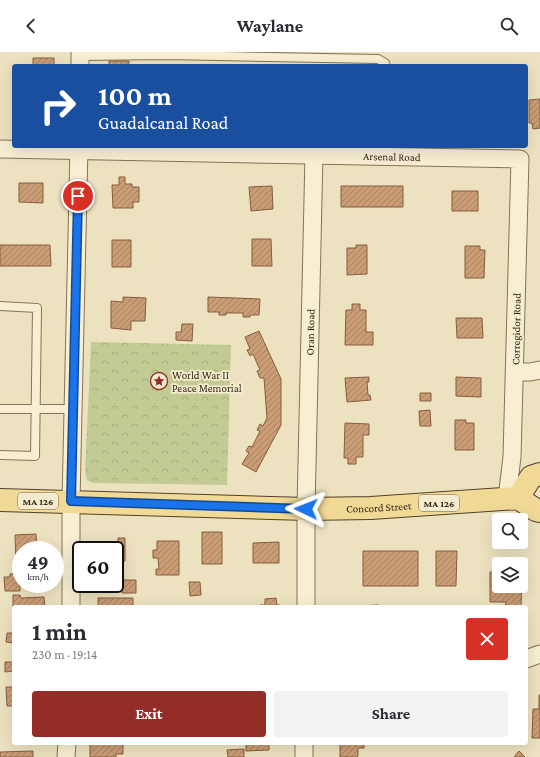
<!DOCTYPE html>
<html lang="en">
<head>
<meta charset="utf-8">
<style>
  body { margin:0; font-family:"Crimson Pro",serif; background:#f2f2f3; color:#2b2b33; height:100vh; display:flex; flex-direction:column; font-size:15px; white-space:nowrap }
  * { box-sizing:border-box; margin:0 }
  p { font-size:13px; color:#7c7c81 }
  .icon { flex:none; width:22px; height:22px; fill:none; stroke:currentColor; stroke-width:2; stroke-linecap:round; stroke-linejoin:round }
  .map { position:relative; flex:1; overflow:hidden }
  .drawer { position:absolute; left:12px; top:553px; width:516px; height:140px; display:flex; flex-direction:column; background:#fff; border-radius:4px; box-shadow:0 4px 16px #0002 }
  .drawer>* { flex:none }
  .guide { position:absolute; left:12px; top:12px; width:516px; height:84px; border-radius:4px; box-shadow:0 4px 16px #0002; background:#1a4fa0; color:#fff; overflow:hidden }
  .tools { position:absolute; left:492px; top:461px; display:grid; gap:8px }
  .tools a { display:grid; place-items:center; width:36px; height:36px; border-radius:4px; background:#fff; box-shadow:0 4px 16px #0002; font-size:20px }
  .speed { position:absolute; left:12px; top:489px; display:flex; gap:8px; font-size:20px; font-weight:700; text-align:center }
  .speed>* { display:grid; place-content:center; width:52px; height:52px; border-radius:50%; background:#fff; box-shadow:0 4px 16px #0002; line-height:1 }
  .speed small { font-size:10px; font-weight:400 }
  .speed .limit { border:2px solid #111; border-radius:6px; background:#fff; color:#111 }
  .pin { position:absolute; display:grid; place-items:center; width:34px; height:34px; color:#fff; margin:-17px; border:2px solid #fff; border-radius:50%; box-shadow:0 1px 4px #0007 }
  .me { position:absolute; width:44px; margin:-22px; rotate:272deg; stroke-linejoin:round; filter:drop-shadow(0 0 3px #0008) }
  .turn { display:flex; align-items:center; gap:14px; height:84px; padding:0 20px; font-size:18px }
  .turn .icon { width:52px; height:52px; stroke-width:2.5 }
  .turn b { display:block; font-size:28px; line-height:34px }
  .round { display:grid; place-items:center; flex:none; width:42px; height:42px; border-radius:4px; background:#f2f2f3 }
  .headline { display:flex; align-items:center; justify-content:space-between; height:68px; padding:0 20px }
  h1 { font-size:24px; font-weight:700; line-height:30px }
  .button { display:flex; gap:8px; margin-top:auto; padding:8px 20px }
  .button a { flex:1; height:46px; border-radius:4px; background:#942d28; color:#fff; font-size:16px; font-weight:700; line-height:46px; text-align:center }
  .button a+a { background:#f2f2f3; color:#2b2b33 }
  header { display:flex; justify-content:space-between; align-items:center; height:52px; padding:0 20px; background:#fff; font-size:18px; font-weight:700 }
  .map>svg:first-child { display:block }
  .park { fill:url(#park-crowns) }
  .building { fill:url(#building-hatch); stroke:#855d3e }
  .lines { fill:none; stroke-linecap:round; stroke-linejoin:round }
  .service-casing { stroke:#867258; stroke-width:10 }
  .minor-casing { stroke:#867258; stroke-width:19 }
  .primary-casing { stroke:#53402c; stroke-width:24 }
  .service { stroke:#f8efd2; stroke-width:8 }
  .minor { stroke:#f8efd2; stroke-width:17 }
  .primary { stroke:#f1d996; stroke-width:22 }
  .route-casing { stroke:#114b97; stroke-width:10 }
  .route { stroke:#1a73e8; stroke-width:7 }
  .labels { text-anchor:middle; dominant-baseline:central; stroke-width:3.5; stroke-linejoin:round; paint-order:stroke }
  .shield { fill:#f5eccf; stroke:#6f6452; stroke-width:1 }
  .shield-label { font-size:10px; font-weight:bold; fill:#35291c }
  .street-label { font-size:11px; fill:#35291c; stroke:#f5eccf }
  .poi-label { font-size:11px; fill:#35291c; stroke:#f5eccf; text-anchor:start }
</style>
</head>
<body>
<header><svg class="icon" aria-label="back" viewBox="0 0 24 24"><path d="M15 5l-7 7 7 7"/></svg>Waylane<svg class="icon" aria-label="search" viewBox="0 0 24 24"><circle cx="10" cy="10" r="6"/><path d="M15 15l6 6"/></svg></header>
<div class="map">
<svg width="540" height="705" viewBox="0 0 540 705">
  <defs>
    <pattern id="park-crowns" width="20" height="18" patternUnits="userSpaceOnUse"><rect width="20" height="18" fill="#c2cb93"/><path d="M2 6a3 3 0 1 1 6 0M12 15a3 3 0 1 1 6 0" fill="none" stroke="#a7ae7e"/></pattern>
    <pattern id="building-hatch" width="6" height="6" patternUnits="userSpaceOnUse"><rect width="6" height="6" fill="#cb9d75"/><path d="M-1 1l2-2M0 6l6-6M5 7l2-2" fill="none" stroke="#a6805f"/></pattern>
  </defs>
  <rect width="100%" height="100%" fill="#ede2bf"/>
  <path class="park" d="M 91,290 L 231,293 L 227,433 L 93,431 L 87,428 L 85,420 Z"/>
  <path class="building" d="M 33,6 L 54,6 L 54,14 L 33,14 Z
    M 109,9 L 129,9 L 129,14 L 109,14 Z
    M 540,47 L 540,76 L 533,77 L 532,71 L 529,71 L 529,48 Z
    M 119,125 L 125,125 L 125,132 L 132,132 L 132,135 L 139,135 L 139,150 L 133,150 L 133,156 L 113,156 L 112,133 L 119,133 Z
    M 19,131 L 43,131 L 43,151 L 19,150 Z
    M 272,134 L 273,157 L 251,159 L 249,135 Z
    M 341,134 L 403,134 L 403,155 L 341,155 Z
    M 452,139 L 478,139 L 478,159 L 452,159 Z
    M 252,187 L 271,187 L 272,214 L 252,214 Z
    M 112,188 L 131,188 L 131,215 L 112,215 Z
    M 0,193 L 50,193 L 51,214 L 0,214 Z
    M 356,193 L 367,193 L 367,222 L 347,223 L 347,196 L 356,196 Z
    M 465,194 L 480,194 L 480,198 L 485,198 L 484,226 L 465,226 Z
    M 123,245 L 146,246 L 145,269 L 131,269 L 131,278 L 111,276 L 111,249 L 123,250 Z
    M 208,245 L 260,247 L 259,263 L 250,263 L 250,265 L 243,265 L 243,261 L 226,261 L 226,263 L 219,263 L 219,260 L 208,260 Z
    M 352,252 L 360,252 L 360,258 L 366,258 L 366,280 L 373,280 L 373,293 L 345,293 L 346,258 L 352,258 Z
    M 456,266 L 482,266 L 483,286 L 457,286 Z
    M 182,272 L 193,272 L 192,289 L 176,288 L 176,280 L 181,280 Z
    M 259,279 L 281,327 L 281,373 L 256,420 L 242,412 L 249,401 L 246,399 L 249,394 L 252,395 L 260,379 L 257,378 L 260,372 L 263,374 L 267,366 L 264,326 L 260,326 L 257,319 L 260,318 L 253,302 L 250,304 L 247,298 L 250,297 L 245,285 Z
    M 369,325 L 369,330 L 367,330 L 368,343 L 370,343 L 371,348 L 347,350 L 345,326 Z
    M 456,325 L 481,326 L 481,345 L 456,344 Z
    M 420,341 L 431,341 L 431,349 L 420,349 Z
    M 430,358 L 431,374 L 420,374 L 419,359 Z
    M 455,368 L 466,368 L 466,371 L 474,371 L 474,398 L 455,398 Z
    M 345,371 L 369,372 L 369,383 L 363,383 L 363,405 L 356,405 L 356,412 L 348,412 L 348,406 L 344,406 Z
    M 202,480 L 222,480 L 222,512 L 202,512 Z
    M 36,482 L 37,498 L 21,498 L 21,519 L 21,512 L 16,512 L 15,483 Z
    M 118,486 L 125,486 L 125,509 L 115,509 L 115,498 L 98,498 L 98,492 L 118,492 Z
    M 157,489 L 179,489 L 179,523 L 156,523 L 156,517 L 159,517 L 158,506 L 153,506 L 153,498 L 157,498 Z
    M 279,490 L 279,511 L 253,511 L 253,491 Z
    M 363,499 L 418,499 L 418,534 L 363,534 Z
    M 436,499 L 457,499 L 456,534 L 436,534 Z
    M 490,520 L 499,520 L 499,534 L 521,534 L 522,521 L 521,555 L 505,555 L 506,550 L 490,550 Z
    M 10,522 L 15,522 L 15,525 L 20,525 L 20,539 L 5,539 L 4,525 L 10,525 Z
    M 122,528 L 136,528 L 136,541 L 122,541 Z
    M 189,530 L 200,530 L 201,543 L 190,544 Z
    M 13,543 L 20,543 L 21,546 L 44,545 L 45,555 L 14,555 L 13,564 Z
    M 98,546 L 133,546 L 133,555 L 98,555 Z
    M 276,546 L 277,553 L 280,553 L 280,555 L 260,555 L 260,553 L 265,553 L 265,547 Z
    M 378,553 L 378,555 L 336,555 Z
    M 7,581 L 14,581 L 14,591 L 6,590 Z
    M 5,610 L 14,610 L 14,619 L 5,620 Z
    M 6,635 L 14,635 L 14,654 L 7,654 Z
    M 539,643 L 540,643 L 540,686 L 532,686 L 533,657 L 539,657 Z
    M 95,691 L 123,691 L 123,702 L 116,702 L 116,705 L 90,705 L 90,692 L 95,692 Z
    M 246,691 L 269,691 L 269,698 L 246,699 Z
    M 340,691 L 364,691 L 364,696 L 358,696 L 358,704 L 356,705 L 340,705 Z
    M 244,697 L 244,705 L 228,705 L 227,698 Z
    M 33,699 L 33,705 L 0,705 L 0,700 Z
    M 519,699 L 525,705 L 514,705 Z"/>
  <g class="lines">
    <g class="service-casing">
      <path id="service" d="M 80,4 L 168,3 L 378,7 L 385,11 L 386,14
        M 0,254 L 37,256 L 35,404 L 0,403
        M 0,357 L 73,357"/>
    </g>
    <g class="minor-casing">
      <g id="minor">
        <path d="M 80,14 L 80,0"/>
        <path id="s1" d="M 0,97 L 520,107 L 512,405 L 507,446"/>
        <path d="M 515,320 L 530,320 L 540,318"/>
        <path d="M 71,555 L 71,449 L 79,94"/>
        <path id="s2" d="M 306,555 L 306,457 L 314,103"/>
        <path d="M 526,607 L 540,602"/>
        <path d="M 66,705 L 67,691"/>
        <path d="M 304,705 L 304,691"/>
      </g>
    </g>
    <g class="primary-casing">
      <g id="primary">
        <path d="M 518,446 L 531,425 L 540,422"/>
        <path id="s3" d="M 0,448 L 306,457 L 371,456 L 518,446 L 536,458 L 540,459"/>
      </g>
    </g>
    <use href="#service" class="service"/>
    <use href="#minor" class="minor"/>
    <use href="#primary" class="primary"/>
  </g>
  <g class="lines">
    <g class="route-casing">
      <path id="route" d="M 78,144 L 71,449 L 306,457"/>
    </g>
    <use href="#route" class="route"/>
  </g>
  <defs>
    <g id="sight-ring" transform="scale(0.9)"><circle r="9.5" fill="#f5eccf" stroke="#942d28" stroke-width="1.5"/><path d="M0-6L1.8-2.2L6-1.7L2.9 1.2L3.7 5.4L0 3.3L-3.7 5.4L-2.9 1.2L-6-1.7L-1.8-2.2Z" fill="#942d28"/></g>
  </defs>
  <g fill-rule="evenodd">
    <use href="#sight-ring" x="159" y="329"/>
  </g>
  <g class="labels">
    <g class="shield">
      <rect x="18" y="441" width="40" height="16" rx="3"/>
      <rect x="419" y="443" width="40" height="16" rx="3"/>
    </g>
    <g class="shield-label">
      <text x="38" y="449">MA 126</text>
      <text x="439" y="451">MA 126</text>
    </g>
    <g class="street-label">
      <text stroke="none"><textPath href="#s1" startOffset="392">Arsenal Road</textPath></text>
      <text transform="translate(516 277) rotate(-89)">Corregidor Road</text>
      <text stroke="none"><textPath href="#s2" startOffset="275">Oran Road</textPath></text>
      <text stroke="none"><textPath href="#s3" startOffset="379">Concord Street</textPath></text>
    </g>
    <g class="poi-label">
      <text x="172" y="323">World War II<tspan x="172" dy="13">Peace Memorial</tspan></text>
    </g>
  </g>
</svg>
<div class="tools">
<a><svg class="icon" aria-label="search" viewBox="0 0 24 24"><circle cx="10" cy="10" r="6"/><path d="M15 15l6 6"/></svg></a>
<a><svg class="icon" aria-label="layers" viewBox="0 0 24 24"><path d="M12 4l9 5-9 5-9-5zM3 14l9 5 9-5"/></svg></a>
</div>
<div class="speed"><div>49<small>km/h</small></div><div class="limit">60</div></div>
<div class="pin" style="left:78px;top:144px;background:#d93025"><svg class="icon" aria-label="arrive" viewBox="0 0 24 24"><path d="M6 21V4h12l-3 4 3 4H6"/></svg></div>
<svg class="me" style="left:306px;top:457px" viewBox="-20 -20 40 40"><path d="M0-17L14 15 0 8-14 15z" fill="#1a73e8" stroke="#fff" stroke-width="4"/></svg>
<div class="guide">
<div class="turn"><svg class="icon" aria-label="right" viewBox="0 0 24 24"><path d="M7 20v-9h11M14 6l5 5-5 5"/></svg><div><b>100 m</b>Guadalcanal Road</div></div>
</div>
<section class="drawer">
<div class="headline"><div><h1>1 min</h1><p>230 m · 19:14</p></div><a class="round" style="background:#d93025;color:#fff"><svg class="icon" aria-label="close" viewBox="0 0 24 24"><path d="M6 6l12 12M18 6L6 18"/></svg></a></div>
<div class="button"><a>Exit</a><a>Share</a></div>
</section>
</div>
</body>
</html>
